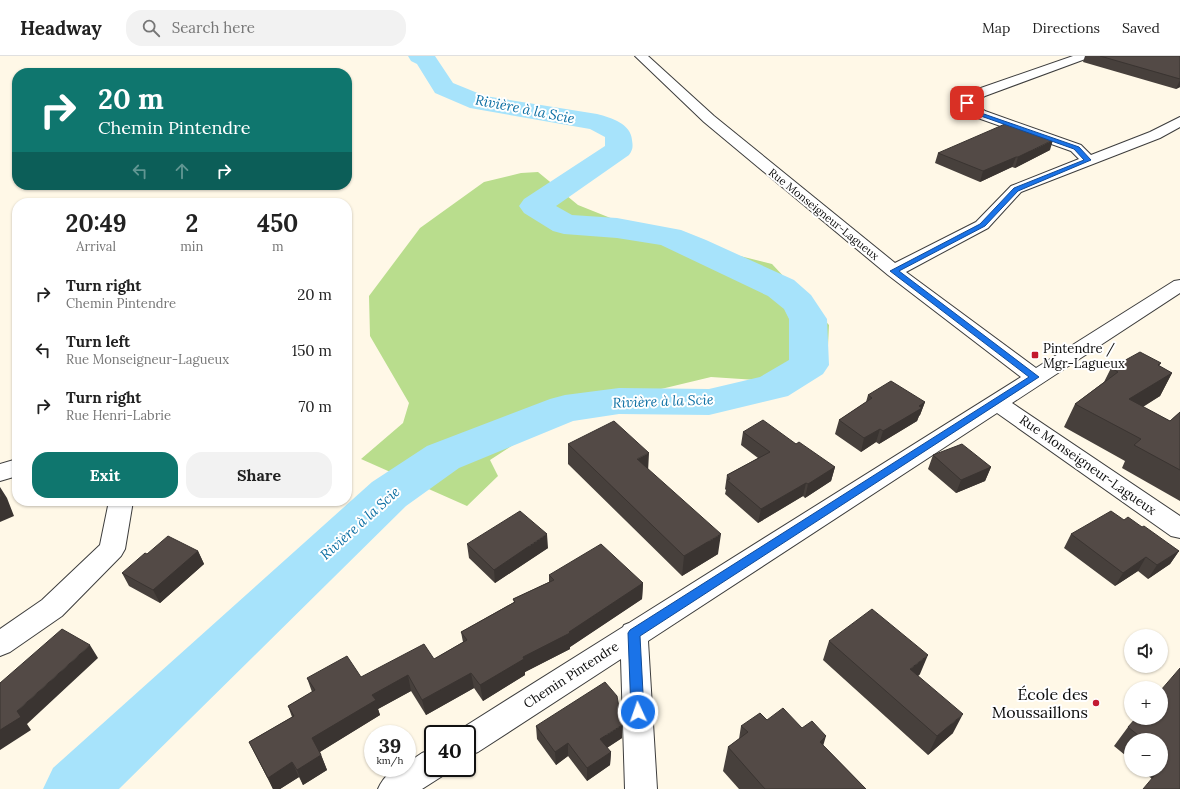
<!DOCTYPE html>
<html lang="en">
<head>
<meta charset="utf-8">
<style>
  body { margin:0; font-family:Lora,serif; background:#f2f2f2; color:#222; height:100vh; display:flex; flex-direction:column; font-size:15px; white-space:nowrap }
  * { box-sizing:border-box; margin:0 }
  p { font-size:13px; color:#767676 }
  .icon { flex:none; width:22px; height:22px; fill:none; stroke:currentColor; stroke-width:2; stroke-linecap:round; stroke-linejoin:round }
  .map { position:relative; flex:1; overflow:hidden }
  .side { position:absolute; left:12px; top:142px; width:340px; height:308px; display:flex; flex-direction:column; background:#fff; border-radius:16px; box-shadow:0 1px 3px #0004 }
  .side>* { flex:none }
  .hud { position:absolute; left:12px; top:12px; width:340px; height:122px; border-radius:16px; box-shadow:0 1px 3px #0004; background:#0f766e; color:#fff; overflow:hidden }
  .controls { position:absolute; left:1124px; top:573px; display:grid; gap:8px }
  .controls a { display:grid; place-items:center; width:44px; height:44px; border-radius:50%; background:#fff; box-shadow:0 1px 3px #0004; font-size:20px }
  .speed { position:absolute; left:364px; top:669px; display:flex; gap:8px; font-size:20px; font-weight:700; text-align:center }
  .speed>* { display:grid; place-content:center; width:52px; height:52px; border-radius:50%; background:#fff; box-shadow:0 1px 3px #0004; line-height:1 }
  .speed small { font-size:10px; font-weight:400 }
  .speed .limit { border:2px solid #111; border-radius:6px; background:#fff; color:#111 }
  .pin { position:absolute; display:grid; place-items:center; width:34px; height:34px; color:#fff; margin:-17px; border-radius:8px; box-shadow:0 2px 6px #0006 }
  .me { position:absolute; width:44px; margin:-22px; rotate:357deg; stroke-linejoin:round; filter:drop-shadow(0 0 3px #0008) }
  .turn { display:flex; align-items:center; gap:14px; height:84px; padding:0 20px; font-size:18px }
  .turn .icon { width:52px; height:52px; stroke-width:2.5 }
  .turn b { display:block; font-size:28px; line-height:34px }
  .lanes { display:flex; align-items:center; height:38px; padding:0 20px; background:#0003; justify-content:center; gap:20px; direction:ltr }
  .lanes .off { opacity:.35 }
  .eta { display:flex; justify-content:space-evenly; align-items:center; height:68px; text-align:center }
  .eta b { font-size:24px; font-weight:700; line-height:28px }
  .primary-button { display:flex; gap:8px; margin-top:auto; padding:8px 20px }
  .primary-button a { flex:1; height:46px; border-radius:16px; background:#0f766e; color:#fff; font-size:16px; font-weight:700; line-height:46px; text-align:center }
  .primary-button a+a { background:#f2f2f2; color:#222 }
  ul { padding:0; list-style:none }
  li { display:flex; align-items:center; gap:12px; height:56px; padding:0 20px }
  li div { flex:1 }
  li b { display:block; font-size:15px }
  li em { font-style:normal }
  header { display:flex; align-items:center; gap:24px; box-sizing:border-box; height:56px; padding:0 20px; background:#fff; border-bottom:1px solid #e0e0e0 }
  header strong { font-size:19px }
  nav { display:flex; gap:22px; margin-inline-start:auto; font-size:14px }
  .search { width:280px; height:36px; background:#f2f2f2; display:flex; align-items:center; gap:10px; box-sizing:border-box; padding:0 14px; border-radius:16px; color:#767676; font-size:15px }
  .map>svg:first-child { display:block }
  .forest { fill:#b9dd8d }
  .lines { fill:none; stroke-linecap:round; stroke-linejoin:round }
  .river { fill:#a7e3fb; fill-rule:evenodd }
  .minor-casing { stroke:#3d3d3d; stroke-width:2 }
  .minor { fill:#fff; fill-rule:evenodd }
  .wall { fill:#47403c }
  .shaded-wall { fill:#3a3431 }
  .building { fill:#534a46; stroke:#3a3431 }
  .route { fill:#1a73e8; stroke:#114b97 }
  .poi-dot { fill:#c31931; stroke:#fff; stroke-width:1.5 }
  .labels { text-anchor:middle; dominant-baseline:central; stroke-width:4; stroke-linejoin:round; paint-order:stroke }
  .far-street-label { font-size:11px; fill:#0a0a0a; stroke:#fff }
  .poi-label { font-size:13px; fill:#0a0a0a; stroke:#fff; text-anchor:start }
  .street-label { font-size:13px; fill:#0a0a0a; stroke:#fff }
  .water-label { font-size:14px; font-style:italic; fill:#0c6fa3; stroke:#fff }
  .near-poi-label { font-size:16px; fill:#0a0a0a; stroke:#fff; text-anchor:end }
</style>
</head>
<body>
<header>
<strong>Headway</strong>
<div class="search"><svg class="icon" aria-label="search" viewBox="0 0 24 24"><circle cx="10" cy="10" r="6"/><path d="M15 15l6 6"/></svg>Search here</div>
<nav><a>Map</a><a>Directions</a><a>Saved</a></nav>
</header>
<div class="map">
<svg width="1180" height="733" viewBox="0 0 1180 733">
  <rect width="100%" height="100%" fill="#fff8e7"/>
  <path class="forest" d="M 538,116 L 578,149 L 648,177 L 772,208 L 829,269 L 827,310 L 802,327 L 711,321 L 611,345 L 541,371 L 490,404 L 498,420 L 467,450 L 361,403 L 403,367 L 409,347 L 370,280 L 369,240 L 420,172 L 484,126 L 521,117 Z"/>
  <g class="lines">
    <path class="river" d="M 408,0 L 435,0 L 453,27 L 485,40 L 597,58 C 612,62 631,68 632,84 C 633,91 633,93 629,99 L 556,150 L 572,159 L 617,162 L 681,174 L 706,184 L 794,224 L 811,239 L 827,263 L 829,309 L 823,318 L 788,340 L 709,359 L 619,358 L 573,365 L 459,412 L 406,450 L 119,733 L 43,733 L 53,712 L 372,426 L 427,390 L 550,343 L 565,339 L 619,332 L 709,333 L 760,321 L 789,304 L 789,263 L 784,253 L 768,240 L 661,189 L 617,182 L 564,178 L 553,175 L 524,157 L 519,150 L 524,143 L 605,90 L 605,81 L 590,73 L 470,52 L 435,37 L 417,8 L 411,5 Z"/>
    <g class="minor-casing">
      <path id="minor" d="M 635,0 L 648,0 L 714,60 L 895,207 L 976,166 L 1011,130 L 1079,103 L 1071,95 L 975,61 L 960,47 L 975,34 L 1073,0 L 1090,0 L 1088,2 L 985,40 L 975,47 L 985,55 L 1081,89 L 1091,99 L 1150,76 L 1180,61 L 1180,71 L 1160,82 L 1021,136 L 988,172 L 906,216 L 1036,312 L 1174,225 L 1180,224 L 1180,237 L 1012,347 L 1180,460 L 1180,482 L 1171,480 L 997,357 L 648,585 L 657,733 L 625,733 L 621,603 L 478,696 L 467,700 L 467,678 L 455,678 L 456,676 L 623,571 L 624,569 L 629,567 L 1021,321 L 888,219 L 704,66 Z
        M 17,403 L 17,420 L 0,425 L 0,408 Z
        M 109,445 L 133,445 L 125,493 L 121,500 L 62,560 L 10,596 L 0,600 L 0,573 L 42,544 L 100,489 Z
        M 433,693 L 433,712 L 447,712 L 444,719 L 422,733 L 378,733 C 384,720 392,712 407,712 L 407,707 L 422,697 Z"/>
    </g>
    <use href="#minor" class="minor"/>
  </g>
  <path class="wall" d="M 1085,0 L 1180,0 L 1180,31 L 1176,33 L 1083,6 Z
    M 1050,94 L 1015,112 L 1012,111 L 980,126 L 935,107 L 938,97 Z
    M 1161,307 L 1159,310 L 1172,317 L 1160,340 L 1143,351 L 1170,365 L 1180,356 L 1180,445 L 1122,412 L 1125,405 L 1064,371 L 1075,348 L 1104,326 L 1111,312 Z
    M 868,339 L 925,346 L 920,359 L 919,360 L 917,365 L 879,388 L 876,386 L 861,396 L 835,378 L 839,364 L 866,346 Z
    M 743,376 L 796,388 L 835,411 L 831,425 L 805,442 L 803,440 L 758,467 L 725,438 L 726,434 L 725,433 L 727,419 L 758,402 L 741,389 Z
    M 568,388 L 648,413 L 718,498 L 682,520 L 568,408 Z
    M 933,399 L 991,411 L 985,425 L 956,437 L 928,413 Z
    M 1124,464 L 1142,471 L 1179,495 L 1170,508 L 1148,523 L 1138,515 L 1115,530 L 1064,492 L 1071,478 Z
    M 467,488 L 548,492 L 495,527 L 469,502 Z
    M 198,495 L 204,508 L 160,547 L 129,530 L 122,517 Z
    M 549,519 L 643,527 L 642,543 L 570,591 L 570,593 L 525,616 L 525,619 L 483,645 L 474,632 L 426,659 L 411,635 L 378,653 L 380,659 L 320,696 L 327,714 L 303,729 L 299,721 L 280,733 L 273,733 L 249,686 L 292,661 L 288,650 L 312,636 L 307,622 L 361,621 L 434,603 L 463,586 L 461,576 L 514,546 L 513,543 L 549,526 Z
    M 829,585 L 920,618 L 918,620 L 953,677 L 928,699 L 823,604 Z
    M 1161,662 L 1180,733 L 1152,723 L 1142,714 L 1161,714 L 1161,684 L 1131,684 L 1131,704 L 1114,690 L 1128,671 Z
    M 767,664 L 802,672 L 824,690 L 866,733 L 739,733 L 723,715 L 728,691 L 739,683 L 741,670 Z
    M 536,670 L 622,682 L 607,692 L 611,696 L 610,709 L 587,725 L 568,700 L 556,709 L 537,683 Z"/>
  <path class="shaded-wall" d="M 1180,24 L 1180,31 L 1176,33 Z
    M 1053,84 L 1050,94 L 1015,112 L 1018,101 Z
    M 1016,101 L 1012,111 L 980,126 L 983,115 Z
    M 1172,317 L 1160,340 L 1117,366 L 1129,343 Z
    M 925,346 L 920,359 L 919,360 L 917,365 L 879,388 L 883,375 Z
    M 880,373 L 876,386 L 861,396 L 864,382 Z
    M 649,397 L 648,416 L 637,403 Z
    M 835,411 L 831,425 L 805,442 L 808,428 Z
    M 991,411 L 985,425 L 956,437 L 961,424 Z
    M 806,427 L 803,440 L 758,467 L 761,453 Z
    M 0,431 L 7,442 L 14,460 L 0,466 Z
    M 547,478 L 548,492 L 495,527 L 494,514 Z
    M 721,478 L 718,498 L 682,520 L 684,500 Z
    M 198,495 L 204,508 L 160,547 L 153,534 Z
    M 1179,495 L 1170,508 L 1148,523 L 1157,509 Z
    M 1146,501 L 1138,515 L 1115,530 L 1123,517 Z
    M 643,527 L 642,543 L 570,591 L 570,593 L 525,616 L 525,619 L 483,645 L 480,629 L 523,601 L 569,576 Z
    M 90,589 L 98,602 L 27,668 L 31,674 L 0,694 L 0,674 L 17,655 Z
    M 928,599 L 920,618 L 903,633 L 910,613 Z
    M 471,617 L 474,632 L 426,659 L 422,644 Z
    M 408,619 L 411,635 L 378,653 L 380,659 L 318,697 L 312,682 L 372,639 Z
    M 963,658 L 953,677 L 928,699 L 937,680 Z
    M 622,669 L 622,682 L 600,696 L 600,683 Z
    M 826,680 L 819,704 L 820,686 Z
    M 568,687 L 568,700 L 556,709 L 555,696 Z
    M 611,696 L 610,709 L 587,725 L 587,712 Z
    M 321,699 L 327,714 L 303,729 L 297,714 Z
    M 292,706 L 299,721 L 280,733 L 273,733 L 268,722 Z"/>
  <path class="building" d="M 1100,0 L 1180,0 L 1180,23 Z
    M 1005,68 L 1053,84 L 1018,101 L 1016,101 L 983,115 L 938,97 Z
    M 1140,296 L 1161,307 L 1158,309 L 1172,317 L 1129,343 L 1170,365 L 1180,356 L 1180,414 L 1134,389 L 1141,383 L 1075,348 L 1118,316 L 1111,312 Z
    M 891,325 L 925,346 L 919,350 L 922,352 L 883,375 L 880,373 L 864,382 L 839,364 L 872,342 L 868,339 Z
    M 763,364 L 796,388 L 799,386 L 835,411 L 808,428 L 806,427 L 761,453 L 727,424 L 730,423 L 727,419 L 770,396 L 743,376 Z
    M 614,365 L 649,397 L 637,403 L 721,478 L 684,500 L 568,388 Z
    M 962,388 L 991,411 L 961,424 L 933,399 Z
    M 0,436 L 2,441 L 0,441 Z
    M 520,455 L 547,478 L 494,514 L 467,488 Z
    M 1111,455 L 1124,464 L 1128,461 L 1142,471 L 1144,470 L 1179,495 L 1157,509 L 1146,501 L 1123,517 L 1071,478 Z
    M 168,480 L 198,495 L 153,534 L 122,517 L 145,497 L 147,498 Z
    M 601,488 L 643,527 L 569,576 L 570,577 L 523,601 L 524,603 L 480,629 L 471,617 L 422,644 L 408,619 L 372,639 L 376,644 L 312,682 L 321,699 L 297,714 L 292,706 L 268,722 L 249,686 L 294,660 L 288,650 L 315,634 L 307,622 L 347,600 L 361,621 L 424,588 L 434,603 L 467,584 L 461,576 L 515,546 L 513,543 L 554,524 L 549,519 Z
    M 872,553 L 928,599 L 910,613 L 963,658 L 937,680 L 829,585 Z
    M 62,573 L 90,589 L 17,655 L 21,661 L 0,674 L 0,627 Z
    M 1180,612 L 1180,733 L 1143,733 L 1159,714 L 1161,714 L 1161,712 L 1167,704 L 1161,699 L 1161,684 L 1144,684 L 1128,671 L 1136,662 L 1161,662 L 1161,634 Z
    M 605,626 L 617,640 L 622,669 L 600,683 L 611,696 L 587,712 L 568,687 L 555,696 L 536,670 Z
    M 783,652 L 802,672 L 812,665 L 826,680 L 820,686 L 866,733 L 765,733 L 728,691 L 748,676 L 741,670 L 760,657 L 767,664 Z"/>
  <path class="route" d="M 965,46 L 969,46 L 981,57 L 1079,91 L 1091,104 L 1018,135 L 985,170 L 899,215 L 1039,321 L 640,580 L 644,656 L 642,660 L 638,662 L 633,660 L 631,656 L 628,577 L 630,574 L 1029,321 L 890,215 L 980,168 L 1014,132 L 1084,104 L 1074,93 L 978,59 L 965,48 Z"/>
  <g class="poi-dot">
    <rect x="1031" y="295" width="8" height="8" rx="2"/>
    <circle cx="1096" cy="647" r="4"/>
  </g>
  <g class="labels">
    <g class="far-street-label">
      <text transform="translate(824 158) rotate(39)">Rue Monseigneur-Lagueux</text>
    </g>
    <g class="poi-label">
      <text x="1043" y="292">Pintendre /<tspan x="1043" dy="15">Mgr-Lagueux</tspan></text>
    </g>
    <g class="street-label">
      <text transform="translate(1088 409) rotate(35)">Rue Monseigneur-Lagueux</text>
      <text transform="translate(571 619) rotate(-33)">Chemin Pintendre</text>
    </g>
    <g class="water-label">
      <text transform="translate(525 53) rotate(11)">Rivière à la Scie</text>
      <text transform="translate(663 345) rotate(-2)">Rivière à la Scie</text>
      <text transform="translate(360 467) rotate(-42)">Rivière à la Scie</text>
    </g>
    <g class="near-poi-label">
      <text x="1088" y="638">École des<tspan x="1088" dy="18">Moussaillons</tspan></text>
    </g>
  </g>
</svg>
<div class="controls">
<a><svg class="icon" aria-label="sound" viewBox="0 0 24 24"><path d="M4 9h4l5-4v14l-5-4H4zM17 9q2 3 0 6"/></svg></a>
<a>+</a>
<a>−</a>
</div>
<div class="speed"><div>39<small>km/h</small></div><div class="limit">40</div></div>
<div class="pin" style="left:967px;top:47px;background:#d93025"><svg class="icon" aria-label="arrive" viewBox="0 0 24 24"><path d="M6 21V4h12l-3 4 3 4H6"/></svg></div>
<svg class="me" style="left:638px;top:656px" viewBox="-20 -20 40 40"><circle r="17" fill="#1a73e8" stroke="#fff" stroke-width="3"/><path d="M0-11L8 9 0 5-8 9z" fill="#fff"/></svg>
<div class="hud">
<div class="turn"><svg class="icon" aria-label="right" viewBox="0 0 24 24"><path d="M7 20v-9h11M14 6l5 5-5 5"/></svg><div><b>20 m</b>Chemin Pintendre</div></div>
<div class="lanes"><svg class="icon off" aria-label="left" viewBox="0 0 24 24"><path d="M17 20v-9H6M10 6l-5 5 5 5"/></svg><svg class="icon off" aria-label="ahead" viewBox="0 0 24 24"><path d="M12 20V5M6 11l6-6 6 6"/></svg><svg class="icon" aria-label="right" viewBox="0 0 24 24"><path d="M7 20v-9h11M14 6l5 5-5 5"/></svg></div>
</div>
<section class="side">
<div class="eta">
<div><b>20:49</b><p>Arrival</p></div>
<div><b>2</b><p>min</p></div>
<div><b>450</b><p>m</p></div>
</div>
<ul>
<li><svg class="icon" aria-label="right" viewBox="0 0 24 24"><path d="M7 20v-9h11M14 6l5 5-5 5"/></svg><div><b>Turn right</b><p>Chemin Pintendre</p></div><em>20 m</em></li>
<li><svg class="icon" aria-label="left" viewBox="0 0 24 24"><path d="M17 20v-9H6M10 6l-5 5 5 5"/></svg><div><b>Turn left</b><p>Rue Monseigneur-Lagueux</p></div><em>150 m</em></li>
<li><svg class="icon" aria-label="right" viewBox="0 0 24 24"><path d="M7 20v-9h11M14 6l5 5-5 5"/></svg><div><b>Turn right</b><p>Rue Henri-Labrie</p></div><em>70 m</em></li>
</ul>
<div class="primary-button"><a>Exit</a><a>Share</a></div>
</section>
</div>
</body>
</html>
